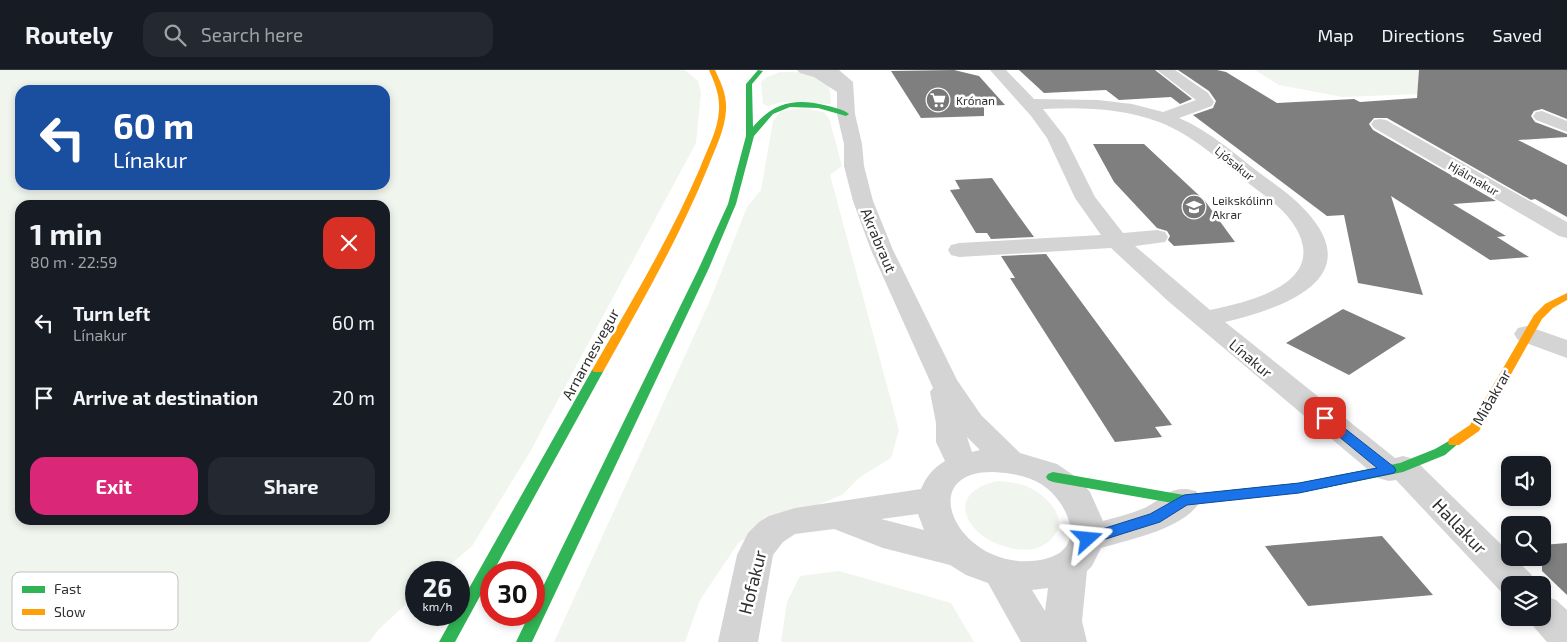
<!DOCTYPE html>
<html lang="en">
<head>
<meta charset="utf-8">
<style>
  body { margin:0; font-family:"Exo 2",sans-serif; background:#242831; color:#f1f3f6; height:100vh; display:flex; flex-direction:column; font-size:19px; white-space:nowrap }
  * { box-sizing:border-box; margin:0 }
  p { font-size:16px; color:#9ea1a6 }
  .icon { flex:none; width:28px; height:28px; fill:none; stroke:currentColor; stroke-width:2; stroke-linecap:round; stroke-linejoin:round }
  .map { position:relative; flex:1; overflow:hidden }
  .drawer { position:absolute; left:15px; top:130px; width:375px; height:325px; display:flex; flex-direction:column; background:#171b24; border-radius:15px; box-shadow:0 2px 8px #0003 }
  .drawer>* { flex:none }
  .banner { position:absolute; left:15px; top:15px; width:375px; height:105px; border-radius:15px; box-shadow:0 2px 8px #0003; background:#1a4fa0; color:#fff; overflow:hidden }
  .controls { position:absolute; left:1501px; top:386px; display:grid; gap:10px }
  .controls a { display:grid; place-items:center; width:50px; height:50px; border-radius:10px; background:#171b24; box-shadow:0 2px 8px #0003; font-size:25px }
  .speed { position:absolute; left:405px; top:491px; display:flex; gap:10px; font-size:25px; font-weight:700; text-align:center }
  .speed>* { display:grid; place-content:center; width:65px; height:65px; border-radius:50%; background:#171b24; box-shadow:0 2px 8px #0003; line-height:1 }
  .speed small { font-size:12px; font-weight:400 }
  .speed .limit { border:8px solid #d22; background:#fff; color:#111 }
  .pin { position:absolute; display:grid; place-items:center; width:42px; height:42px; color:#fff; margin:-21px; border-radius:10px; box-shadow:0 2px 8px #0006 }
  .me { position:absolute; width:55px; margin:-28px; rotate:72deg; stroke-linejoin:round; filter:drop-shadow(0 0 4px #0008) }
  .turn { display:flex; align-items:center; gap:18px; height:105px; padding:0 15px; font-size:22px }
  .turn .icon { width:65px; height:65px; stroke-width:2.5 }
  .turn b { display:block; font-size:35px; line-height:42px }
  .round { display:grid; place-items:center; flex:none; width:52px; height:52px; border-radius:15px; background:#242831 }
  .summary { display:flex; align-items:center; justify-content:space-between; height:85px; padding:0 15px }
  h1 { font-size:30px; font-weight:700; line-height:38px }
  .primary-button { display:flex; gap:10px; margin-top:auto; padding:10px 15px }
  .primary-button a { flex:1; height:58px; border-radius:15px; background:#db2777; color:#fff; font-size:20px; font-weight:700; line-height:58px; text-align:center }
  .primary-button a+a { background:#242831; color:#f1f3f6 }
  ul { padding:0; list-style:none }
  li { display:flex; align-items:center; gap:15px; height:75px; padding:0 15px }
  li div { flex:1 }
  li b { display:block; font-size:19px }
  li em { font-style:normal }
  header { display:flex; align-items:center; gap:30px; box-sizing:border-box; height:70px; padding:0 25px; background:#171b24; border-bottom:1px solid #363941 }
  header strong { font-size:24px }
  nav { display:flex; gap:28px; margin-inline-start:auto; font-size:18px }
  .search { width:350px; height:45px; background:#242831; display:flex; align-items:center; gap:12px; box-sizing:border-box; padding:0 18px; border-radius:15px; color:#9ea1a6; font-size:19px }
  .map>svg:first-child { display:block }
  .green { fill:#f0f5ed; fill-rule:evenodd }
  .building { fill:#7f7f7f }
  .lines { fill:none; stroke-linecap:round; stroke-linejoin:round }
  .street { fill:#d4d4d4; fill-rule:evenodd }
  .fast { fill:#30b455; fill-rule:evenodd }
  .slow { fill:#ff9f0a; fill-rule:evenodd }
  .route { fill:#1a73e8; stroke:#114b97 }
  .labels { text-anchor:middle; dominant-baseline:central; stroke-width:5; stroke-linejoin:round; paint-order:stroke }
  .far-poi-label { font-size:12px; fill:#303030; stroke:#fff; text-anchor:start }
  .far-street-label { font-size:12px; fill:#303030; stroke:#fff }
  .street-label { font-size:15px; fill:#303030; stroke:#fff }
  .near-street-label { font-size:18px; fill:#303030; stroke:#fff }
  .key { fill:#fff; stroke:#c1c1c1; stroke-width:1 }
  .key-label { font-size:14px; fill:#303030 }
</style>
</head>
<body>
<header>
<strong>Routely</strong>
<div class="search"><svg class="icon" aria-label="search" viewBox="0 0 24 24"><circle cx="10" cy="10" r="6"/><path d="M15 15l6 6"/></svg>Search here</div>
<nav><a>Map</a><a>Directions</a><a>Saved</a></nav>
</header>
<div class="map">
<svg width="1567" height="572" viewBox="0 0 1567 572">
  <rect width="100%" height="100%" fill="#fff"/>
  <path class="green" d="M 0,0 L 685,0 L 698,11 L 701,23 L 696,73 L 530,382 L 472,476 L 442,502 L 416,502 L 416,525 L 379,559 L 369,572 L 0,572 ZM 20,20 L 385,20 L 385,115 L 20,115 ZM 20,135 L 385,135 L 385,450 L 20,450 Z
    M 1255,0 L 1493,0 L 1567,18 L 1343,27 L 1279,15 Z
    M 780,2 C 796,2 820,0 829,17 C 831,21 830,29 831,34 L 782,32 L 768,36 L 763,34 L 761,12 L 767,7 Z
    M 803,38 L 824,42 L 829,48 L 842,96 L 830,105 L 899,360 L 891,388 L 860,407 L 842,425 L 790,446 L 739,472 L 700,530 L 685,572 L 554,572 L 709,233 L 747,137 L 761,120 L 773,51 L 781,41 Z
    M 998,411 C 1009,412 1019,413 1028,417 C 1046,425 1070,448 1053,467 C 1048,473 1041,477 1034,479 C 979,486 931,425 998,411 Z
    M 839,501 L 951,533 L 974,572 L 781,572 L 787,532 L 800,506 Z"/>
  <path class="building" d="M 954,0 L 979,6 L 1005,35 L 984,36 L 984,46 L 921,48 L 891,1 Z
    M 1019,0 L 1155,0 L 1192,29 L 1180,34 L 1171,27 L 1119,30 L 1106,20 L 1044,23 Z
    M 1178,0 L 1217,0 L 1226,2 L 1277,33 L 1354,29 L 1360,32 L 1417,28 L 1419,0 L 1567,0 L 1567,49 L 1542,39 L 1534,41 L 1531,46 L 1535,52 L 1567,64 L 1567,67 L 1518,70 L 1567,95 L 1567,147 L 1535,129 L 1531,130 L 1387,48 L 1374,48 L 1369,54 L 1373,60 L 1496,131 L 1453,134 L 1506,166 L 1497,167 L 1529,187 L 1490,190 L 1391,126 L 1423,225 L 1358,213 L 1344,145 L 1327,146 L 1193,45 L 1213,38 L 1216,31 L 1209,21 Z
    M 1093,74 L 1144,74 L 1205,131 L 1235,172 L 1174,176 L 1168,170 L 1170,166 L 1167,161 L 1157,158 L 1114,112 Z
    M 992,108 L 1013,138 L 1034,167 L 991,169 L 987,163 L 976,163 L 950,120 L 960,119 L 955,110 Z
    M 1046,184 L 1172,355 L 1155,357 L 1162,367 L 1115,372 L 1010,208 L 1015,208 L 1001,186 Z
    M 1343,239 L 1406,268 L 1349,305 L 1286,273 Z
    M 1382,466 L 1433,525 L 1308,536 L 1265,476 Z
    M 1567,473 L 1567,525 L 1542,501 L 1542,475 Z"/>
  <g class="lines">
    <path class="street" d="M 797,0 L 839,0 L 853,12 L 855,44 L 862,74 L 864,96 L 873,131 L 893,180 L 957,310 L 981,345 L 1020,383 L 1057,394 L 1079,409 L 1090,422 L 1103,451 C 1116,447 1130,444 1142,439 C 1164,430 1169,413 1196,421 L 1201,430 C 1185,459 1131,469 1101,478 L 1092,496 L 1087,501 L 1082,551 L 1087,572 L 1021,572 L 988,513 L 966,505 L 950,495 L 883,478 L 834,459 L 795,464 L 783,472 L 773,485 L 758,572 L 718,572 L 737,485 L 748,463 L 759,452 L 769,446 L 795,438 L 921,419 C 926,407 933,398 945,391 L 936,372 L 936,353 L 930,322 L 933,318 L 871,180 L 853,131 L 844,96 L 844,74 L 837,44 L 837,22 L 814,7 L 800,3 ZM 967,367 L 980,380 L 972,382 ZM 993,402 C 1010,403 1026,405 1041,414 C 1068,431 1089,479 1045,489 C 962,508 909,401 993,402 ZM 918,444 L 924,460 L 881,449 ZM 1048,518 L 1045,541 L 1032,520 Z
      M 990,0 L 1006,0 L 1034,29 L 1098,30 L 1132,34 L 1163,42 L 1196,30 L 1157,0 L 1175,0 L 1208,23 L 1214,32 L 1212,36 L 1179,48 C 1210,61 1235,84 1261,104 C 1276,115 1292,126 1305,140 C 1370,209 1281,239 1225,252 L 1395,388 L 1403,386 L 1414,389 L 1510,483 L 1510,488 L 1514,488 L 1531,504 L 1537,515 L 1510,515 L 1510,528 L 1505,526 L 1396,410 L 1389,411 L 1378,408 L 1168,231 L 1111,178 L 959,187 L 951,185 L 948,180 L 951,175 L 959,173 L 1101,165 L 1075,128 L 1047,68 L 1031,46 ZM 1043,39 C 1081,37 1123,38 1159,52 C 1193,65 1219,90 1247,112 C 1262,124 1281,136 1292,152 C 1333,211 1254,231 1210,240 L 1135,176 L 1165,172 L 1168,167 L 1165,162 L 1157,160 L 1123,163 L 1095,127 L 1065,67 Z
      M 1542,41 L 1567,51 L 1567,62 L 1536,50 L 1533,46 L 1536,42 Z
      M 1380,49 L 1386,50 L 1567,152 L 1567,168 L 1559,166 L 1374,58 L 1371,54 L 1374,50 Z
      M 1527,256 L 1567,270 L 1567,288 L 1518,270 L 1514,264 L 1518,258 Z
      M 1542,525 L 1556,530 L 1567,540 L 1567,572 L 1547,572 L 1526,548 L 1542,548 Z"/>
    <path class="fast" d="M 758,0 L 763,1 L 752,14 L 753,57 C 773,33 794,28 824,35 C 832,37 843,39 849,44 L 846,46 L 818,38 L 790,37 L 773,44 L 754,66 L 736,134 L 709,198 L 532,572 L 516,572 L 529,545 L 534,545 L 534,535 L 699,198 L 728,134 L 746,66 L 746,14 Z
      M 598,296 L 604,300 L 493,502 L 491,502 L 491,506 L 455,572 L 439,572 L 454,545 L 459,545 L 459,536 L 592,300 Z
      M 1454,368 L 1459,369 L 1460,372 L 1445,385 L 1403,402 L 1299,423 L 1184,435 L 1053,412 L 1048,410 L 1046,407 L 1048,404 L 1053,402 L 1184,425 L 1299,413 L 1400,393 L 1435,379 Z"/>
    <path class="slow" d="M 709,0 L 715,0 C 721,13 727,25 726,40 C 725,60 715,79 708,97 C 679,168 641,234 604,300 L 602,302 L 594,302 L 592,300 C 630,234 670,168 700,98 C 707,79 718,61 719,40 C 720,26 715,13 709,0 Z
      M 1567,223 L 1567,230 L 1553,238 L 1542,249 L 1479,361 L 1459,375 L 1449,375 L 1448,372 L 1449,369 L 1470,355 L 1534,245 L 1545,234 Z"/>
  </g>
  <path class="route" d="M 1325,344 L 1329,346 L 1394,397 L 1396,400 L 1394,403 L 1299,423 L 1187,435 L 1160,452 L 1093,473 L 1088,475 L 1083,473 L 1081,469 L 1083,465 L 1150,444 L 1184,425 L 1299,413 L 1377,398 L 1320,351 L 1319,348 Z"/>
  <defs>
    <g id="supermarket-disc" transform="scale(1.25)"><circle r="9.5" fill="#787878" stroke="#fff"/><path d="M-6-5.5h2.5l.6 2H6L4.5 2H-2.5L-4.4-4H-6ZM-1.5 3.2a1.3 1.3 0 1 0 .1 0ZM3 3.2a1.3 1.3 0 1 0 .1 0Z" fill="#fff"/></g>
    <g id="school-disc" transform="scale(1.25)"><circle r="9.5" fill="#787878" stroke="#fff"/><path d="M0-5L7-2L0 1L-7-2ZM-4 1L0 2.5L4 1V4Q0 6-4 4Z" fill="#fff"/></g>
  </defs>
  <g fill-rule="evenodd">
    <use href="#supermarket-disc" x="938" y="30"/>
    <use href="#school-disc" x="1194" y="137"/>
  </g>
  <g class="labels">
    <g class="far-poi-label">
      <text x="956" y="30">Krónan</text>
      <text x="1212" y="130">Leikskólinn<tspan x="1212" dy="14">Akrar</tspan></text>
    </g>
    <g class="far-street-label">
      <text transform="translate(1235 93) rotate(39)">Ljósakur</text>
      <text transform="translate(1474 108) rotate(30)">Hjálmakur</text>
    </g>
    <g class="street-label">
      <text transform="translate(879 170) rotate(67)">Akrabraut</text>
      <text transform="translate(590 284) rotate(-61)">Arnarnesvegur</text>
      <text transform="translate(1251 288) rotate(40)">Línakur</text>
      <text transform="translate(1491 327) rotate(-60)">Miðakrar</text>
    </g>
    <g class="near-street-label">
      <text transform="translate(1460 456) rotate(46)">Hallakur</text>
      <text transform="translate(752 512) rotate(-76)">Hofakur</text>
    </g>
  </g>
  <rect x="12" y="502" width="166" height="58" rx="8" class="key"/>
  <rect x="22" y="516" width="23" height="7" fill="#30b455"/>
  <rect x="22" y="539" width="23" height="6" fill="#ff9f0a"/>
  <g class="key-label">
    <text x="54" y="524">Fast</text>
    <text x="54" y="547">Slow</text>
  </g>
</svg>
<div class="controls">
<a><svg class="icon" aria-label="sound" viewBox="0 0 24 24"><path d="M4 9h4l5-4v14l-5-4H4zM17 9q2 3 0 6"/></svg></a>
<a><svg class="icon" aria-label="search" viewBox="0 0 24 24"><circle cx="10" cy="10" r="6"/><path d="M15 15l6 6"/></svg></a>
<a><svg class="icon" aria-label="layers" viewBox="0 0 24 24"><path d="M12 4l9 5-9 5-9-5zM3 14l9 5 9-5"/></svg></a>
</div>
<div class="speed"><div>26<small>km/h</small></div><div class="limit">30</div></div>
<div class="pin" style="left:1325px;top:348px;background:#d93025"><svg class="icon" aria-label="arrive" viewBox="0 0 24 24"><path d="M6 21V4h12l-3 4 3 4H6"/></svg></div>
<svg class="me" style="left:1088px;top:469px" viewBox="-20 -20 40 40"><path d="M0-17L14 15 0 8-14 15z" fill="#1a73e8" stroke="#fff" stroke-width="4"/></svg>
<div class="banner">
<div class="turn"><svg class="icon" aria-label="left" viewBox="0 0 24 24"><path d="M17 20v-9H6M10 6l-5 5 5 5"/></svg><div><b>60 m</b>Línakur</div></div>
</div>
<section class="drawer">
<div class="summary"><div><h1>1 min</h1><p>80 m · 22:59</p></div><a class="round" style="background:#d93025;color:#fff"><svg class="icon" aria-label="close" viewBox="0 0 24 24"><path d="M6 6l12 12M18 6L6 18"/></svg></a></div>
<ul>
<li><svg class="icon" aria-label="left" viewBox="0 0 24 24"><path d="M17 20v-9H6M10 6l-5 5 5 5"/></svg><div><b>Turn left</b><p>Línakur</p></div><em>60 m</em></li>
<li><svg class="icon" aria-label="arrive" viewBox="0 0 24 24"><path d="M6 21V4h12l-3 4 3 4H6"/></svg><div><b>Arrive at destination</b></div><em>20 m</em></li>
</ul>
<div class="primary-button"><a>Exit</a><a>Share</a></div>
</section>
</div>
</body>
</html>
